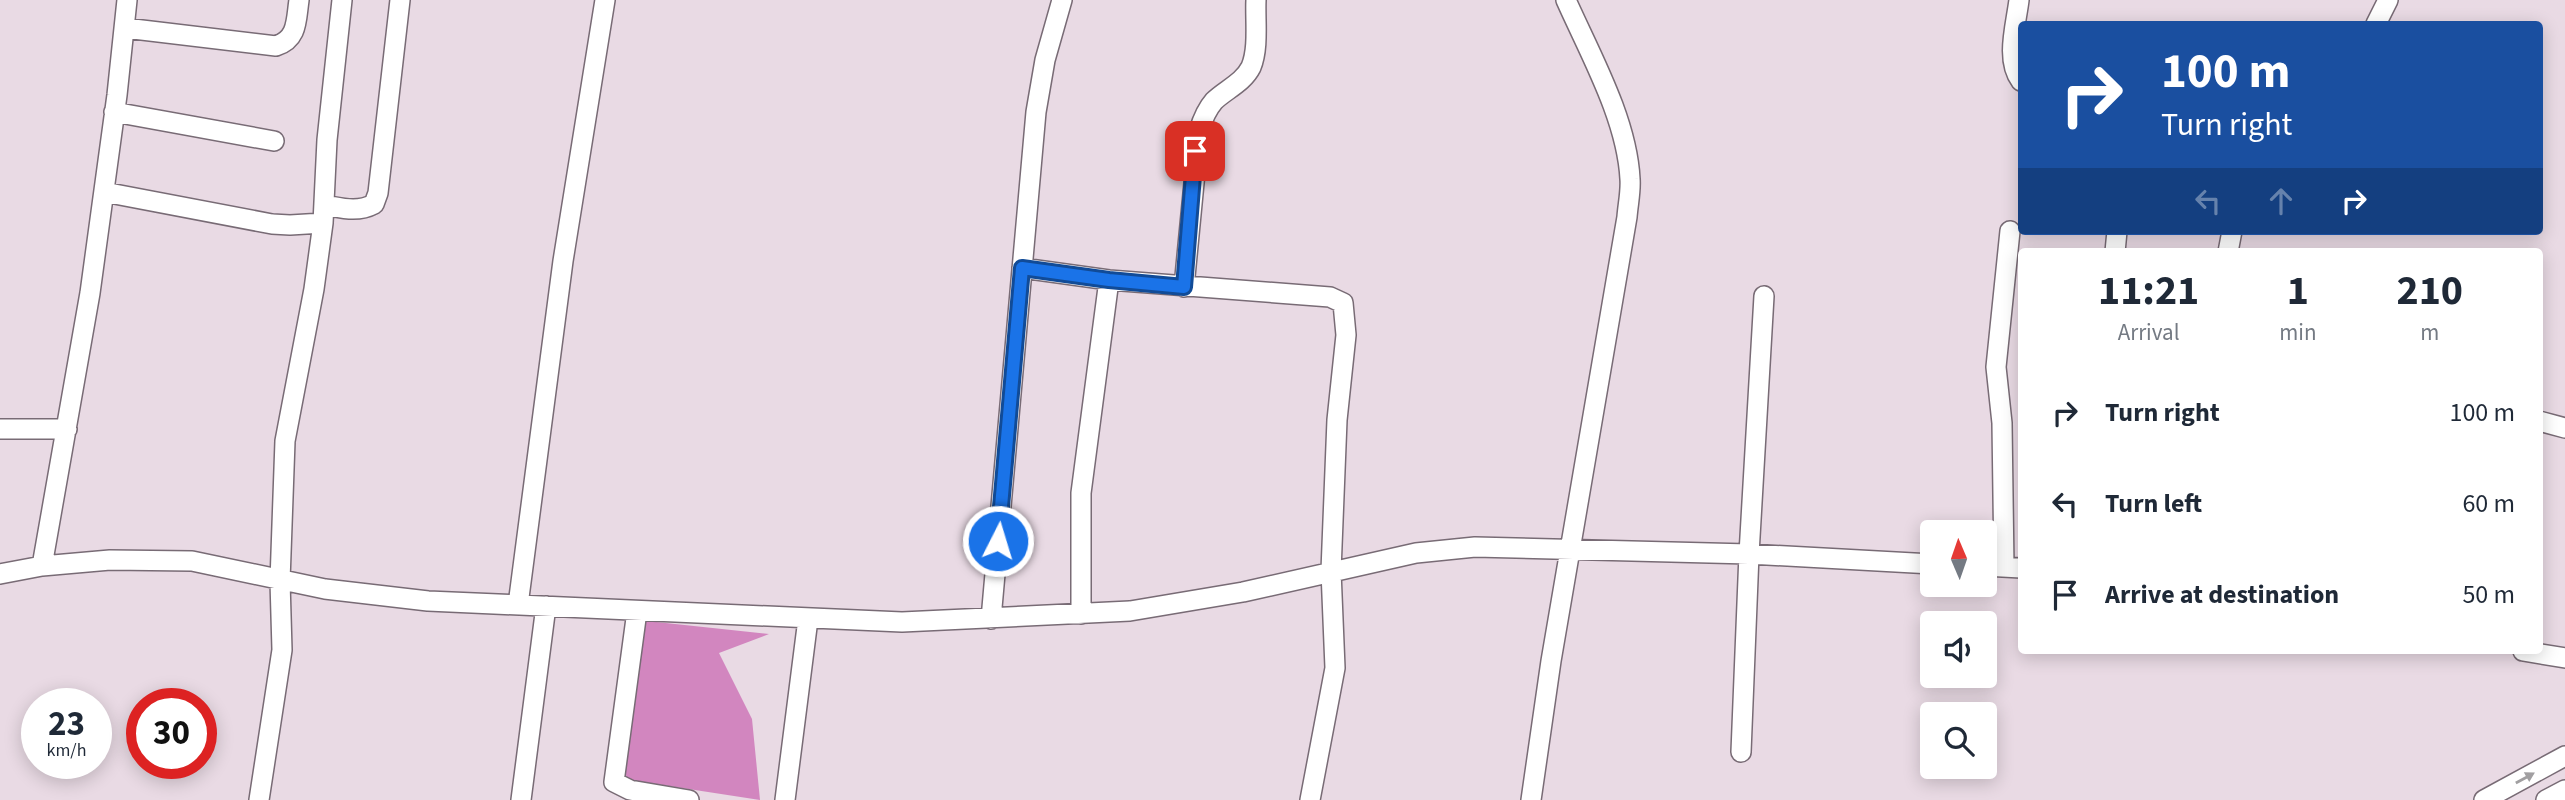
<!DOCTYPE html>
<html lang="en">
<head>
<meta charset="utf-8">
<style>
  body { margin:0; font-family:"Source Sans 3",sans-serif; background:#f6f6f7; color:#1f2937; height:100vh; display:flex; flex-direction:column; font-size:26px; white-space:nowrap }
  * { box-sizing:border-box; margin:0 }
  p { font-size:23px; color:#747a83 }
  .icon { flex:none; width:38px; height:38px; fill:none; stroke:currentColor; stroke-width:2; stroke-linecap:round; stroke-linejoin:round }
  .map { position:relative; flex:1; overflow:hidden }
  .details { position:absolute; left:2018px; top:248px; width:525px; height:406px; display:flex; flex-direction:column; background:#fff; border-radius:7px; box-shadow:0 4px 18px #0003 }
  .details>* { flex:none }
  .top-card { position:absolute; left:2018px; top:21px; width:525px; height:214px; border-radius:7px; box-shadow:0 4px 18px #0003; background:#1a4fa0; color:#fff; overflow:hidden }
  .needle { width:46px; rotate:358deg }
  .tools { position:absolute; left:1920px; top:520px; display:grid; gap:14px }
  .tools a { display:grid; place-items:center; width:77px; height:77px; border-radius:7px; background:#fff; box-shadow:0 4px 18px #0003; font-size:35px }
  .speed { position:absolute; left:21px; top:688px; display:flex; gap:14px; font-size:35px; font-weight:700; text-align:center }
  .speed>* { display:grid; place-content:center; width:91px; height:91px; border-radius:50%; background:#fff; box-shadow:0 4px 18px #0003; line-height:1 }
  .speed small { font-size:18px; font-weight:400 }
  .speed .limit { border:10px solid #d22; background:#fff; color:#111 }
  .pin { position:absolute; display:grid; place-items:center; width:60px; height:60px; color:#fff; margin:-30px; border-radius:14px; box-shadow:0 4px 10px #0006 }
  .me { position:absolute; width:77px; margin:-38px; rotate:5deg; stroke-linejoin:round; filter:drop-shadow(0 0 5px #0008) }
  .turn { display:flex; align-items:center; gap:24px; height:147px; padding:0 28px; font-size:32px }
  .turn .icon { width:91px; height:91px; stroke-width:2.5 }
  .turn b { display:block; font-size:49px; line-height:60px }
  .lanes { display:flex; align-items:center; height:66px; padding:0 28px; background:#0003; justify-content:center; gap:35px; direction:ltr }
  .lanes .off { opacity:.35 }
  .eta { display:flex; justify-content:space-evenly; align-items:center; height:119px; text-align:center }
  .eta b { font-size:42px; font-weight:700; line-height:49px }
  ul { padding:0; list-style:none }
  li { display:flex; align-items:center; gap:21px; height:91px; padding:0 28px }
  li div { flex:1 }
  li b { display:block; font-size:26px }
  li em { font-style:normal }
  .map>svg:first-child { display:block }
  .water { fill:#d286bf }
  .lines { fill:none; stroke-linecap:round; stroke-linejoin:round }
  .minor-casing { stroke:#786b75; stroke-width:22 }
  .minor { stroke:#fff; stroke-width:19 }
  .oneway { fill:#a19fa1 }
  .route-casing { stroke:#114b97; stroke-width:18 }
  .route { stroke:#1a73e8; stroke-width:12 }
</style>
</head>
<body>
<div class="map">
<svg width="2565" height="800" viewBox="0 0 2565 800">
  <rect width="100%" height="100%" fill="#e9dae4"/>
  <path class="water" d="M 647,621 L 769,634 L 719,653 L 752,719 L 760,800 L 630,780 L 619,768 L 640,626 Z"/>
  <g class="lines">
    <g class="minor-casing">
      <path id="minor" d="M 2019,0 C 2016,25 2005,60 2021,81
        M 2376,24 L 2388,0
        M 125,28 L 276,46 C 298,39 296,20 299,0
        M 114,112 L 274,141
        M 104,192 L 272,224 L 290,225 L 323,223
        M 324,205 C 342,208 357,213 374,204 L 378,193 L 400,0
        M 2115,252 L 2117,231
        M 2228,252 L 2232,231
        M 1022,268 L 1109,280 L 1330,297 L 1343,303 L 1346,335 L 1337,420 L 1331,571 L 1335,668 L 1310,800
        M 1184,287 L 1199,131 C 1202,121 1207,109 1214,101 C 1225,90 1243,83 1251,67 C 1259,48 1255,20 1256,0
        M 2539,421 L 2565,428
        M 0,429 L 67,429
        M 42,566 L 90,293 L 117,95 L 127,0
        M 1984,566 L 2021,568
        M 2004,567 L 2002,423 L 1996,367 L 2010,231
        M 0,574 L 42,566 L 110,560 L 192,561 L 325,589 L 428,601 L 902,622 L 1130,611 L 1243,592 L 1416,553 L 1475,547 L 1749,554 L 1932,564
        M 518,605 L 563,261 L 605,0
        M 637,611 L 614,782 L 630,790 L 689,800
        M 1081,614 L 1081,493 L 1109,280
        M 991,619 L 1036,112 L 1045,60 L 1062,0
        M 2523,651 L 2565,658
        M 1741,752 L 1749,554 L 1764,296
        M 259,800 L 282,650 L 280,581 L 285,441 L 314,289 L 323,223 L 327,140 L 342,0
        M 521,800 L 546,606
        M 785,800 L 808,619
        M 1531,800 L 1551,661 L 1627,217 C 1628,204 1631,191 1630,179 C 1627,119 1590,54 1566,0
        M 2484,800 L 2565,756
        M 2546,800 L 2565,790"/>
    </g>
    <use href="#minor" class="minor"/>
  </g>
  <defs><path id="oneway-solid" d="M-6-.8H1V-3.2L6.5 0L1 3.2V.8H-6Z" transform="scale(1.75)"/></defs>
  <use class="oneway" href="#oneway-solid" transform="translate(2525 778) rotate(-29)"/>
  <g class="lines">
    <g class="route-casing">
      <path id="route" d="M 998,541 L 1022,268 L 1109,280 L 1184,287 L 1195,151"/>
    </g>
    <use href="#route" class="route"/>
  </g>
</svg>
<div class="tools">
<a><svg class="needle" viewBox="-14 -14 28 28"><path d="M0-13l5 13h-10z" fill="#e53935"/><path d="M0 13l5-13h-10z" fill="#747a83"/></svg></a>
<a><svg class="icon" aria-label="sound" viewBox="0 0 24 24"><path d="M4 9h4l5-4v14l-5-4H4zM17 9q2 3 0 6"/></svg></a>
<a><svg class="icon" aria-label="search" viewBox="0 0 24 24"><circle cx="10" cy="10" r="6"/><path d="M15 15l6 6"/></svg></a>
</div>
<div class="speed"><div>23<small>km/h</small></div><div class="limit">30</div></div>
<div class="pin" style="left:1195px;top:151px;background:#d93025"><svg class="icon" aria-label="arrive" viewBox="0 0 24 24"><path d="M6 21V4h12l-3 4 3 4H6"/></svg></div>
<svg class="me" style="left:998px;top:541px" viewBox="-20 -20 40 40"><circle r="17" fill="#1a73e8" stroke="#fff" stroke-width="3"/><path d="M0-11L8 9 0 5-8 9z" fill="#fff"/></svg>
<div class="top-card">
<div class="turn"><svg class="icon" aria-label="right" viewBox="0 0 24 24"><path d="M7 20v-9h11M14 6l5 5-5 5"/></svg><div><b>100 m</b>Turn right</div></div>
<div class="lanes"><svg class="icon off" aria-label="left" viewBox="0 0 24 24"><path d="M17 20v-9H6M10 6l-5 5 5 5"/></svg><svg class="icon off" aria-label="ahead" viewBox="0 0 24 24"><path d="M12 20V5M6 11l6-6 6 6"/></svg><svg class="icon" aria-label="right" viewBox="0 0 24 24"><path d="M7 20v-9h11M14 6l5 5-5 5"/></svg></div>
</div>
<section class="details">
<div class="eta">
<div><b>11:21</b><p>Arrival</p></div>
<div><b>1</b><p>min</p></div>
<div><b>210</b><p>m</p></div>
</div>
<ul>
<li><svg class="icon" aria-label="right" viewBox="0 0 24 24"><path d="M7 20v-9h11M14 6l5 5-5 5"/></svg><div><b>Turn right</b></div><em>100 m</em></li>
<li><svg class="icon" aria-label="left" viewBox="0 0 24 24"><path d="M17 20v-9H6M10 6l-5 5 5 5"/></svg><div><b>Turn left</b></div><em>60 m</em></li>
<li><svg class="icon" aria-label="arrive" viewBox="0 0 24 24"><path d="M6 21V4h12l-3 4 3 4H6"/></svg><div><b>Arrive at destination</b></div><em>50 m</em></li>
</ul>
</section>
</div>
</body>
</html>
